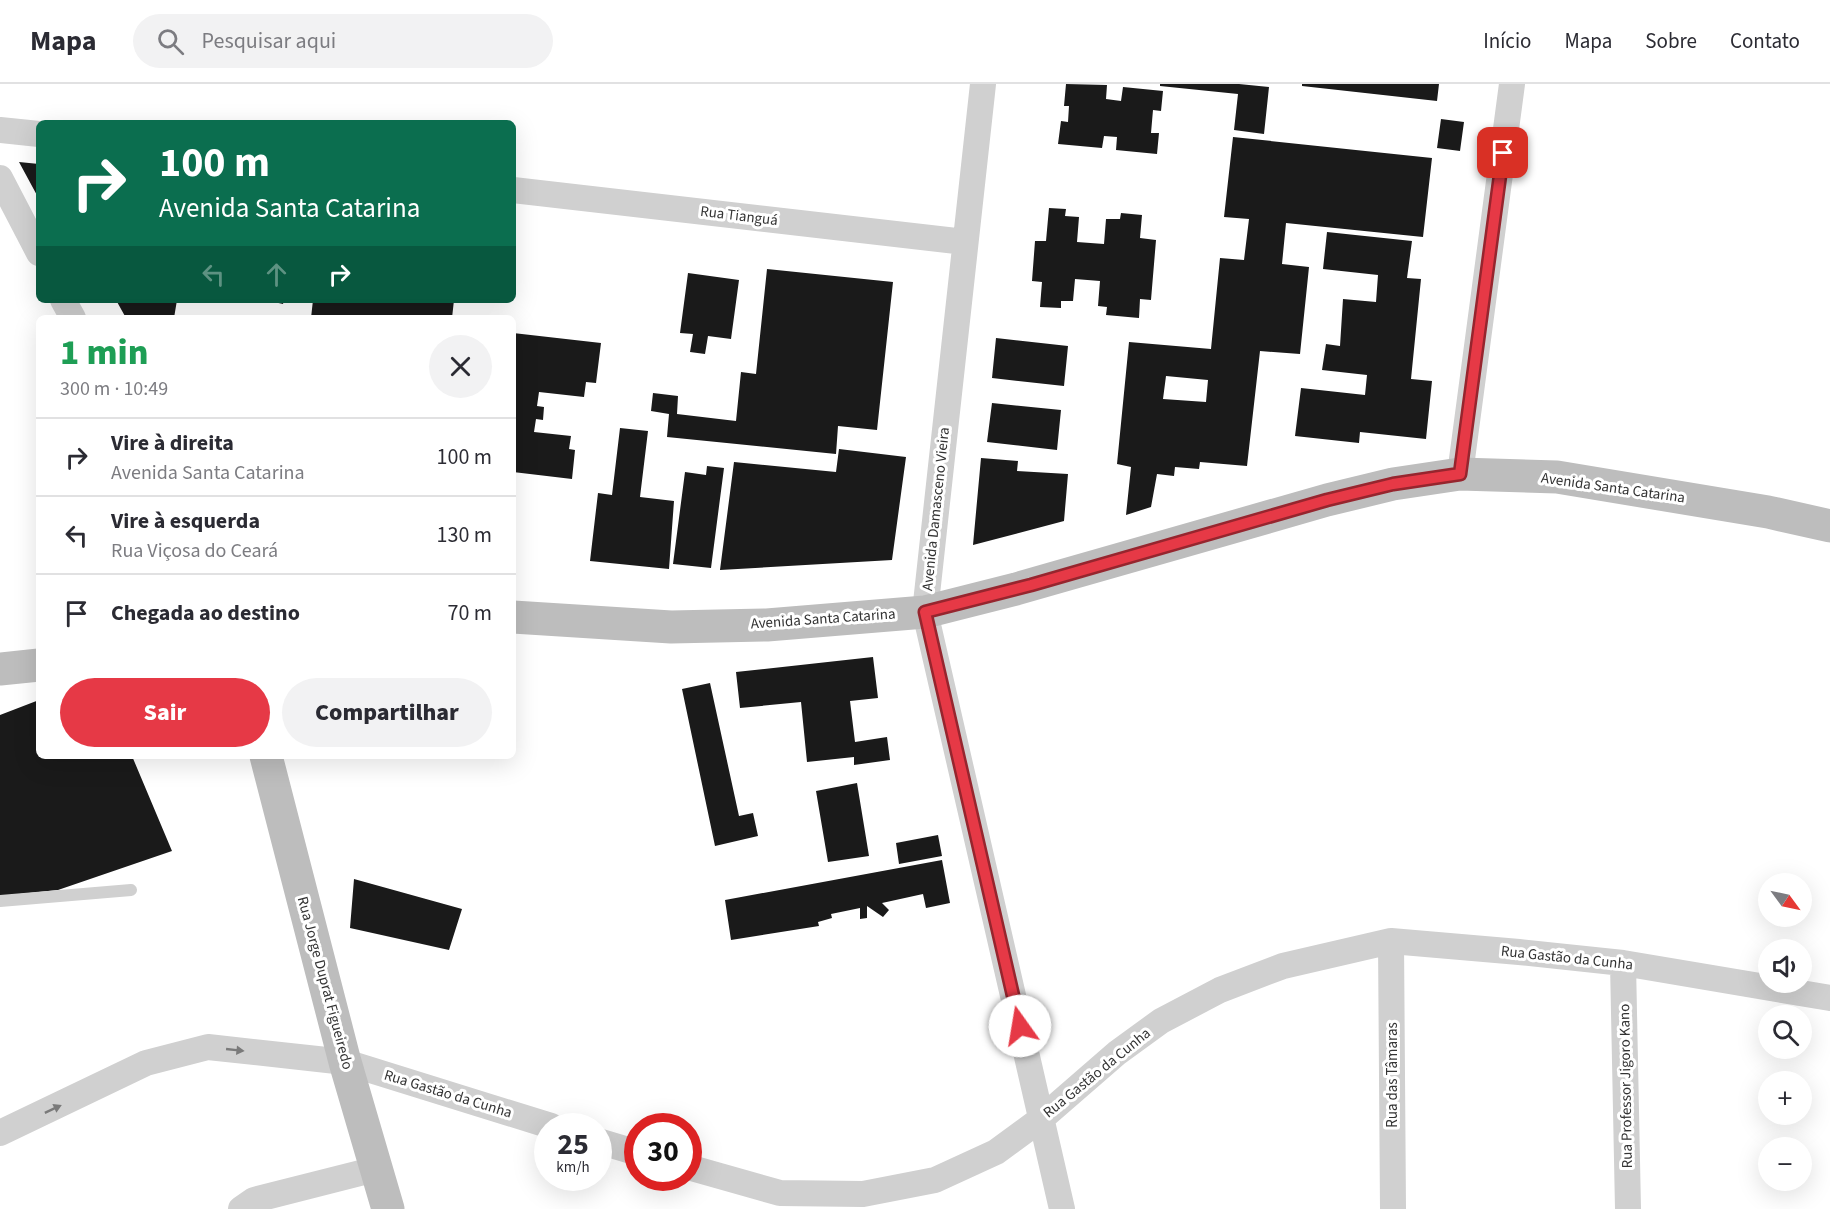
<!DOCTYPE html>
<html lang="pt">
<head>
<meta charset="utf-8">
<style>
  body { margin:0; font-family:"Source Sans 3",sans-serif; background:#f2f2f3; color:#2b2b33; height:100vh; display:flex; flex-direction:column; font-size:22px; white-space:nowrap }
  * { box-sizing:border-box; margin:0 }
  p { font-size:20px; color:#7c7c81 }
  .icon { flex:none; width:33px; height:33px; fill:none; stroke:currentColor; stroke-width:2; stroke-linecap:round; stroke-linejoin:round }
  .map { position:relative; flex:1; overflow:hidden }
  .panel { position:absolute; left:36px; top:231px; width:480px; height:444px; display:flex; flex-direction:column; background:#fff; border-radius:9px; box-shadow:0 6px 24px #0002 }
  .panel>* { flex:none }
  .guide { position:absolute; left:36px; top:36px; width:480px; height:183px; border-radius:9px; box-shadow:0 6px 24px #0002; background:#0b6e4f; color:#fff; overflow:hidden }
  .needle { width:39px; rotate:123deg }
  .controls { position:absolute; left:1758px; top:789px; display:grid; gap:12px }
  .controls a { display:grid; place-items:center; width:54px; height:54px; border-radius:50%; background:#fff; box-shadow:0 6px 24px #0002; font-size:30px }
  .speed { position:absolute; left:534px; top:1029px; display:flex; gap:12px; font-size:30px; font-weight:700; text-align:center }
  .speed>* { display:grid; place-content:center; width:78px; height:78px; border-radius:50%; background:#fff; box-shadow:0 6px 24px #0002; line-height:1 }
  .speed small { font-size:15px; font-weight:400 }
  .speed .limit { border:9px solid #d22; background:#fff; color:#111 }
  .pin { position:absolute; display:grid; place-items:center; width:51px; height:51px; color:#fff; margin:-26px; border-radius:12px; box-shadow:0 3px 9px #0006 }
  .me { position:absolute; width:66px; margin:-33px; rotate:347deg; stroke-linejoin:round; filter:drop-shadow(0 0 4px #0008) }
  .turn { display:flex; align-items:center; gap:21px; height:126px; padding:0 24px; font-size:27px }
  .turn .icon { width:78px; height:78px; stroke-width:2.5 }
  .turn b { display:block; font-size:42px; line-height:51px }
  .lanes { display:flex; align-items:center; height:57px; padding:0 24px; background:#0003; justify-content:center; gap:30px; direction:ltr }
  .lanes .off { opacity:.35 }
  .round { display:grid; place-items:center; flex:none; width:63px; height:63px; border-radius:32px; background:#f2f2f3 }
  .overview { display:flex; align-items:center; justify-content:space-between; height:102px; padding:0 24px }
  h1 { font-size:36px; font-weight:800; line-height:45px; color:#1e9e55 }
  .action { display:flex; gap:12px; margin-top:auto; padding:12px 24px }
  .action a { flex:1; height:69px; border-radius:36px; background:#e63946; color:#fff; font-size:24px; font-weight:800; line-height:69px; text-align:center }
  .action a+a { background:#f2f2f3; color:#2b2b33 }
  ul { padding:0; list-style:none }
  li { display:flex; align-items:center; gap:18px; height:78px; padding:0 24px; border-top:2px solid #e1e1e2 }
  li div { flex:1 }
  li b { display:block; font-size:22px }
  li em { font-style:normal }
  header { display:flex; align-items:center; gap:36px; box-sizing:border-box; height:84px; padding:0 30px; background:#fff; border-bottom:2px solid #e1e1e2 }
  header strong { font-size:28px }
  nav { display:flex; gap:33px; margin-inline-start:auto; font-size:21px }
  .search { width:420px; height:54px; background:#f2f2f3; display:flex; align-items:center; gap:15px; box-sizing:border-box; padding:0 21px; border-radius:33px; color:#7c7c81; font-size:22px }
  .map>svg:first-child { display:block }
  .building { fill:#1a1a1a; fill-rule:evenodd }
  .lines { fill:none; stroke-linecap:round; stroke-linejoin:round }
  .lane { stroke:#d0d0d0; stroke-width:12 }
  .street { stroke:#d0d0d0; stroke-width:26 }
  .secondary { stroke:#bdbdbd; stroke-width:33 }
  .oneway { fill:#7a7a7a }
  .route-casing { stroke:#96252e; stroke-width:15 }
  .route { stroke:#e63946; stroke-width:10 }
  .labels { text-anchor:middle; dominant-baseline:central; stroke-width:6; stroke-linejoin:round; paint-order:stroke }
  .street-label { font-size:15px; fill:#333; stroke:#fff }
</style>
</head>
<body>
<header>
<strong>Mapa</strong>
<div class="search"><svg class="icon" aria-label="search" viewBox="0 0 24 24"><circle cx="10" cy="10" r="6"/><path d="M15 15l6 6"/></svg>Pesquisar aqui</div>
<nav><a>Início</a><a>Mapa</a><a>Sobre</a><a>Contato</a></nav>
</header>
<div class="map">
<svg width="1830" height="1125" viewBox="0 0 1830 1125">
  <rect width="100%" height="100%" fill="#fff"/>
  <path class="building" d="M 1066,0 L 1107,1 L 1106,15 L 1121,17 L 1123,3 L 1163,7 L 1161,27 L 1153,26 L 1151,49 L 1159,49 L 1157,70 L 1116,66 L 1117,53 L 1104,52 L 1102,64 L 1058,60 L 1061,37 L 1068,38 L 1069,22 L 1064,22 Z
    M 1160,0 L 1239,0 L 1269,3 L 1264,50 L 1234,46 L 1238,10 L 1160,2 Z
    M 1302,0 L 1439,0 L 1437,17 L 1302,2 Z
    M 1441,35 L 1464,38 L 1460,67 L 1437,64 Z
    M 1233,53 L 1432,74 L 1423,153 L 1286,139 L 1282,180 L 1309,183 L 1300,270 L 1260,267 L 1247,382 L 1200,378 L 1199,385 L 1175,383 L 1174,392 L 1157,390 L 1151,423 L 1126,431 L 1131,383 L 1117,380 L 1129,258 L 1211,265 L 1220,174 L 1244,176 L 1249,135 L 1224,133 ZM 1166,292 L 1208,296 L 1206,318 L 1163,315 Z
    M 19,78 L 39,80 L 39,115 Z
    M 1049,124 L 1066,125 L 1065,132 L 1079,133 L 1077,158 L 1104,160 L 1106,135 L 1120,135 L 1121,129 L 1142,131 L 1140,154 L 1156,156 L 1151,216 L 1140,215 L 1139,234 L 1106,231 L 1107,223 L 1098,222 L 1100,197 L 1075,195 L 1073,217 L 1061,217 L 1061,224 L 1040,223 L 1042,198 L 1032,197 L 1035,157 L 1046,157 Z
    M 1327,148 L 1412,157 L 1407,194 L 1421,195 L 1411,295 L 1432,297 L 1426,355 L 1360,348 L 1359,359 L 1295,352 L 1301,304 L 1365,311 L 1367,291 L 1322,286 L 1326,260 L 1340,262 L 1343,215 L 1376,218 L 1378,191 L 1323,185 Z
    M 767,185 L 893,198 L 877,346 L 838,342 L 836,370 L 667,353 L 669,330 L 651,327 L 653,309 L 678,312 L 677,330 L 736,337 L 741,288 L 756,290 Z
    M 688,189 L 739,196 L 731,255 L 708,252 L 705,270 L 690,268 L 693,250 L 680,249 Z
    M 116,216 L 177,216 L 174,234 L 126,234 Z
    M 265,216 L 284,216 L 283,220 Z
    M 313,216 L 454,216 L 452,234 L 311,234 Z
    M 513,249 L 601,259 L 596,299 L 586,298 L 584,313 L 539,308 L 537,322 L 544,323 L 543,336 L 536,335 L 534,348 L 571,352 L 569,365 L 575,366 L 572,395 L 513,388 Z
    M 996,254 L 1068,262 L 1064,302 L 992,294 Z
    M 992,319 L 1061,326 L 1057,366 L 987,358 Z
    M 620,344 L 648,347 L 640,413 L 674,417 L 669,485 L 590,477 L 598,409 L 612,411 Z
    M 839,365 L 906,373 L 892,476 L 720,486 L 734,378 L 836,388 Z
    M 981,374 L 1018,377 L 1017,387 L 1068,390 L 1064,437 L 973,461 Z
    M 707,382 L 724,384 L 711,484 L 673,480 L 685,388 L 706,391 Z
    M 873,573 L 878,614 L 850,617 L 855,658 L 887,653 L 890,676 L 854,681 L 854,673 L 807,678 L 801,618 L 740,624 L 736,588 Z
    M 710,599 L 739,732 L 753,729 L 758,752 L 715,762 L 682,605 Z
    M 39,616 L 39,672 L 132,672 L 172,767 L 58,806 L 0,812 L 0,631 Z
    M 857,699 L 869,772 L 828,778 L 816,707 Z
    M 938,751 L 942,772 L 899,780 L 896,759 Z
    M 942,776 L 950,819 L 926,824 L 923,810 L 882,819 L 889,826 L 883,833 L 867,822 L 867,834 L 860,835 L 860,824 L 831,830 L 832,834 L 818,838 L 819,842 L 731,856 L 725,816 Z
    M 354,795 L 462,825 L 449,866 L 350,844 Z"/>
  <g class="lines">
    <path class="lane" d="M 0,817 L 131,806"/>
    <path class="street" d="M 983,0 L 925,528 L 1062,1125
      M 0,46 L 39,50
      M 0,94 L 39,169
      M 513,106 L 965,158
      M 63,216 L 73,234
      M 1460,390 L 1512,0
      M 1391,857 L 1393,1125
      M 1623,879 L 1628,1125
      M 0,1049 L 146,979 L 208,963 L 345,978 L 551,1042
      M 598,1057 L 638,1069
      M 688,1083 L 780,1109 L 863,1110 L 935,1096 L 996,1068 L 1041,1035 L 1117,969 L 1161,937 L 1220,906 L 1283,882 L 1391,857 L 1519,868 L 1623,879 L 1830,914
      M 241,1125 L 254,1116 L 376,1085"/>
    <path class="secondary" d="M 513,533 L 671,543 L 767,541 L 925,528 L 1016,505 L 1327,416 L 1393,400 L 1460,390 L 1557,393 L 1768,428 L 1830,442
      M 0,585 L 39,581
      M 266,672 L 345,978 L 388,1125"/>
  </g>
  <defs><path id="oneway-solid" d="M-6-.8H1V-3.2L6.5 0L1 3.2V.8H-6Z" transform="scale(1.5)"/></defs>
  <g class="oneway">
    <use href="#oneway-solid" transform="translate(235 966) rotate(6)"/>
    <use href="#oneway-solid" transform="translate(53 1025) rotate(-25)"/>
  </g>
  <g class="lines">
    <g class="route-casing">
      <path id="route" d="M 1020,942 L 925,528 L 1031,501 L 1327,416 L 1393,400 L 1460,390 L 1503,69"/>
    </g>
    <use href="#route" class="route"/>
  </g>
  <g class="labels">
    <g class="street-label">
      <text transform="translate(739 132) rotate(7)">Rua Tianguá</text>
      <text transform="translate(1613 404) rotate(8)">Avenida Santa Catarina</text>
      <text transform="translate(936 425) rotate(-84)">Avenida Damasceno Vieira</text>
      <text transform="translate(823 535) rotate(-4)">Avenida Santa Catarina</text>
      <text transform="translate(1567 874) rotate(6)">Rua Gastão da Cunha</text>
      <text transform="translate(325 899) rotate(75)">Rua Jorge Duprat Figueiredo</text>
      <text transform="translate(1097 989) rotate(-39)">Rua Gastão da Cunha</text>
      <text transform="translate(1392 991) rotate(-90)">Rua das Tâmaras</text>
      <text transform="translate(1626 1002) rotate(-91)">Rua Professor Jigoro Kano</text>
      <text transform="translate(448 1010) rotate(17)">Rua Gastão da Cunha</text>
    </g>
  </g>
</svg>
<div class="controls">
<a><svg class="needle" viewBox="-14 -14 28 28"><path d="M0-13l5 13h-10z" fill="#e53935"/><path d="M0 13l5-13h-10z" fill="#7c7c81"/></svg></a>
<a><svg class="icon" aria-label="sound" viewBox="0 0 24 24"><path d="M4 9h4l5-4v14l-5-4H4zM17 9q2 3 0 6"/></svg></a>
<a><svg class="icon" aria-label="search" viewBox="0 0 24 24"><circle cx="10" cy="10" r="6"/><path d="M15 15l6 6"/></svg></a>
<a>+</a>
<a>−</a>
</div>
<div class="speed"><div>25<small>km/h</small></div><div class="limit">30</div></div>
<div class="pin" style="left:1503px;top:69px;background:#d93025"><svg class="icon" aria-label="arrive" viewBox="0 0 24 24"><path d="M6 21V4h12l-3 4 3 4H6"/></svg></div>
<svg class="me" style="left:1020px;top:942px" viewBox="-20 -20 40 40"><circle r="19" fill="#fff"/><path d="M0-13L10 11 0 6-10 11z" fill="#e63946"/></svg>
<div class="guide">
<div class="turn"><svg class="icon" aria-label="right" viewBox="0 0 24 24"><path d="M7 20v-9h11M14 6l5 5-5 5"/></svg><div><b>100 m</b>Avenida Santa Catarina</div></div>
<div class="lanes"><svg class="icon off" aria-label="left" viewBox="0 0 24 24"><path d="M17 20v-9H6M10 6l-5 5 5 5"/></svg><svg class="icon off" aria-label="ahead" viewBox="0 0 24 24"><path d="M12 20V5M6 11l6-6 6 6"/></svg><svg class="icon" aria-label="right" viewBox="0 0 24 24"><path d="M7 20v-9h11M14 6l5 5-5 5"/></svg></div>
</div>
<section class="panel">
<div class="overview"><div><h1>1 min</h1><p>300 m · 10:49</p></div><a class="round"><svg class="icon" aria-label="close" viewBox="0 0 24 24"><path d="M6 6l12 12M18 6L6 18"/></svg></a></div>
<ul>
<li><svg class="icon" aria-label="right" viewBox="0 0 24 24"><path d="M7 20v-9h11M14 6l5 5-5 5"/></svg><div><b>Vire à direita</b><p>Avenida Santa Catarina</p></div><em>100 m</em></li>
<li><svg class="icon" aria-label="left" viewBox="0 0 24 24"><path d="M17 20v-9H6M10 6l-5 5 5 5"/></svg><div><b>Vire à esquerda</b><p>Rua Viçosa do Ceará</p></div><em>130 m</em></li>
<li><svg class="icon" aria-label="arrive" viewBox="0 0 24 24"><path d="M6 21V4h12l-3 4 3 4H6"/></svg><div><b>Chegada ao destino</b></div><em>70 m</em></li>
</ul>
<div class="action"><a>Sair</a><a>Compartilhar</a></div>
</section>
</div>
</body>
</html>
